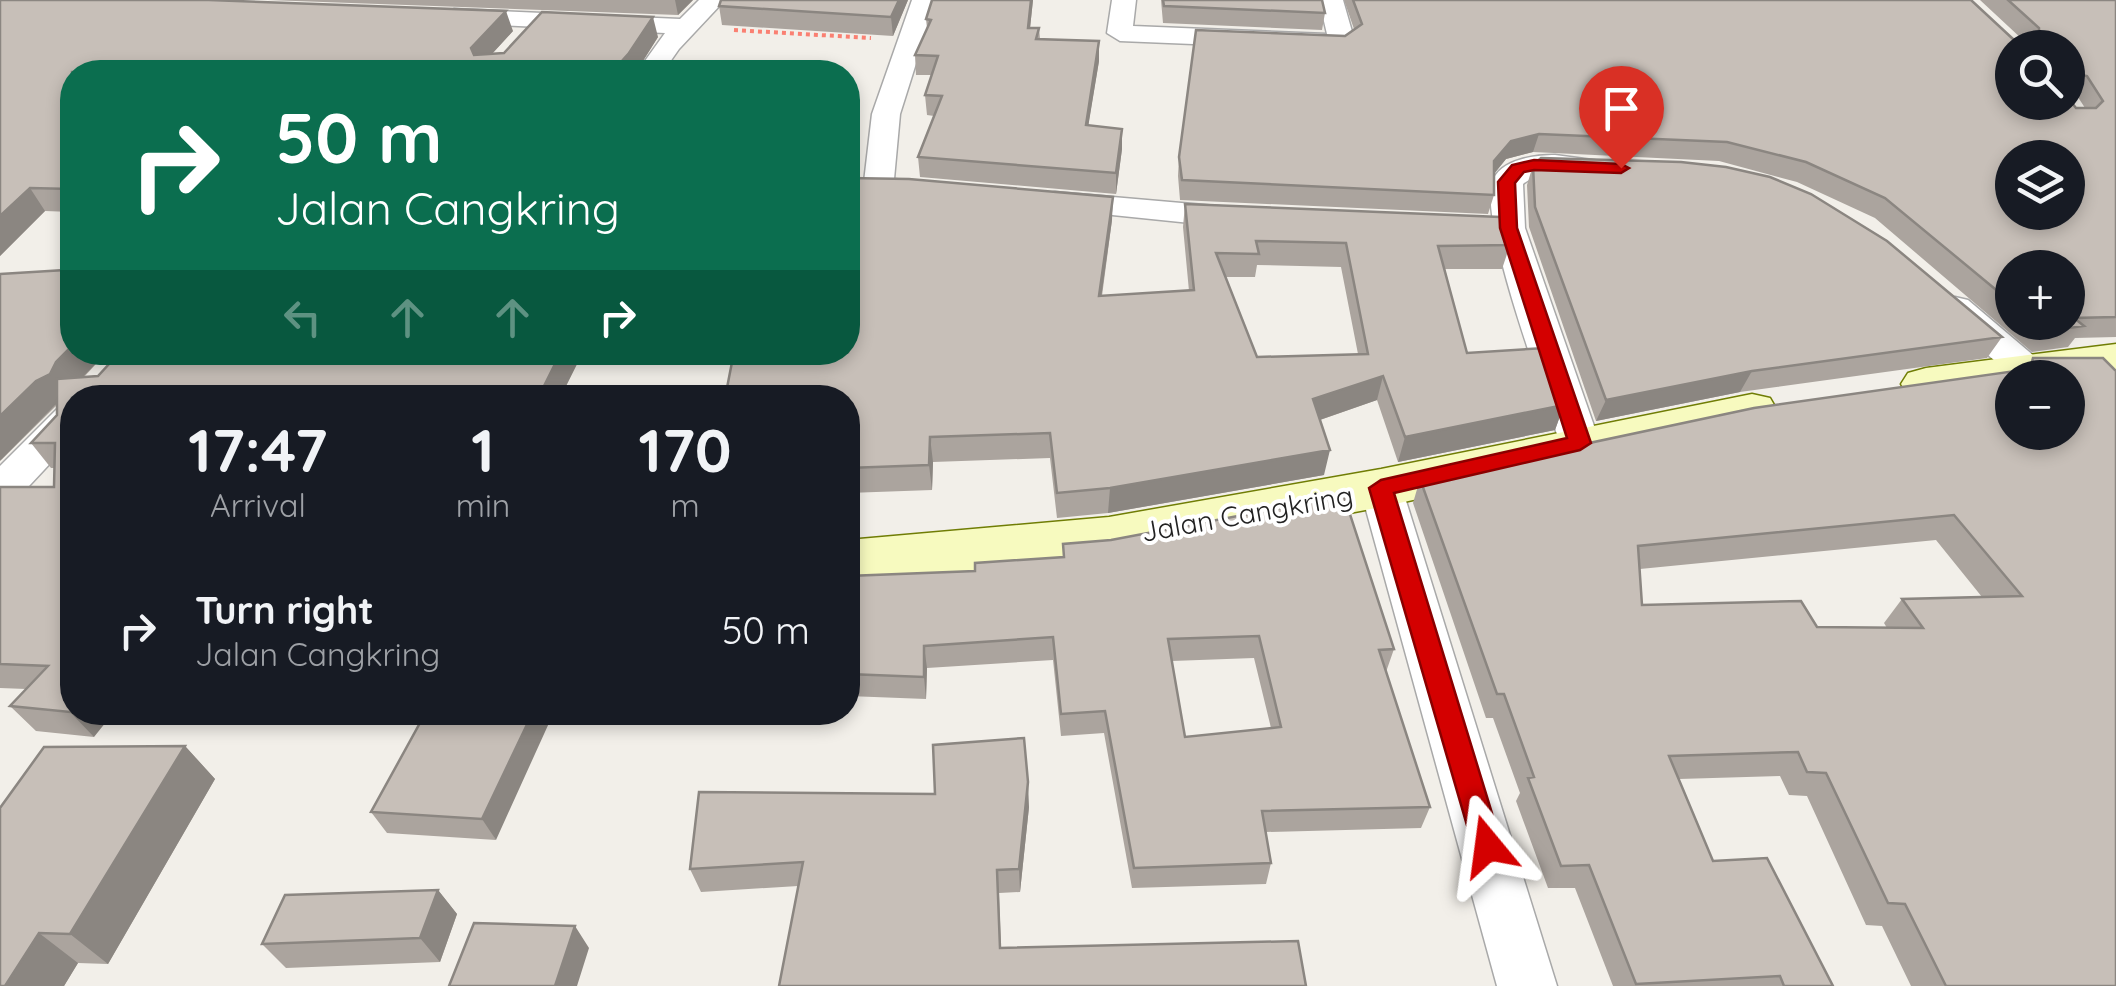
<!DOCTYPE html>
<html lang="en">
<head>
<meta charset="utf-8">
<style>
  body { margin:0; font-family:Quicksand,sans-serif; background:#242831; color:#f1f3f6; height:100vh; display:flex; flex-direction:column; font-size:38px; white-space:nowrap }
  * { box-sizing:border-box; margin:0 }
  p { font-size:32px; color:#9ea1a6 }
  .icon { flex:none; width:55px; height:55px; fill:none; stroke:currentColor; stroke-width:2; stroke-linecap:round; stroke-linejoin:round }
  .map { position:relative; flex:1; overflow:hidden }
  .drawer { position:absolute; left:60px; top:385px; width:800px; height:340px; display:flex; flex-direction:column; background:#171b24; border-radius:40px; box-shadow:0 5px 15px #0003 }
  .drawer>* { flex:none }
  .banner { position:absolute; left:60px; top:60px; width:800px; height:305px; border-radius:40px; box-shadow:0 5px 15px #0003; background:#0b6e4f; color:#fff; overflow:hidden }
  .tools { position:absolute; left:1995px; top:30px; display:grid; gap:20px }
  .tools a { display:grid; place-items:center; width:90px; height:90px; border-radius:50%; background:#171b24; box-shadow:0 5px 15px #0003; font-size:50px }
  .pin { position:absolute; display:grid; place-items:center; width:85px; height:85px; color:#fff; margin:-102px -42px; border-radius:50% 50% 50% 0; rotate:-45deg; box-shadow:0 0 10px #0007 }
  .pin .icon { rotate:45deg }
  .me { position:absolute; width:110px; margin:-55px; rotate:344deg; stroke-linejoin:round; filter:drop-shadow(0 0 8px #0008) }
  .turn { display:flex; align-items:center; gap:35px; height:210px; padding:0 50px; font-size:45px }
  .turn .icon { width:130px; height:130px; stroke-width:2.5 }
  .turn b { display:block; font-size:70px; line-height:85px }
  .lanes { display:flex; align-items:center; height:95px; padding:0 50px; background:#0003; justify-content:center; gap:50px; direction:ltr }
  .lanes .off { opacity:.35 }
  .eta { display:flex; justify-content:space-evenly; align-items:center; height:170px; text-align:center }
  .eta b { font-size:60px; font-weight:800; line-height:70px }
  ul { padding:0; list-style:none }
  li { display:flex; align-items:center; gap:30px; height:150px; padding:0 50px }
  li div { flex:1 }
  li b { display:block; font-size:38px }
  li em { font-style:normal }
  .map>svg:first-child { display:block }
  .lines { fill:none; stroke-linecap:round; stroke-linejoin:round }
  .street-casing { stroke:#a9a9a9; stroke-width:3 }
  .secondary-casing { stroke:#707d05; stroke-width:3 }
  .path { stroke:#fa8072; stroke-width:4; stroke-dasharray:4 4; stroke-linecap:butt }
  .street { fill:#fff; fill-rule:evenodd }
  .secondary { fill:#f7fabf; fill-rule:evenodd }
  .wall { fill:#aba49e; fill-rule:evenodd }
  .shaded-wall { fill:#8b8681 }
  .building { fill:#c7bfb8; stroke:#8b8681; stroke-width:2.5; fill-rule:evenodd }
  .route { fill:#d40000; stroke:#8a0000; stroke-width:2.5 }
  .labels { text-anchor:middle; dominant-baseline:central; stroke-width:8; stroke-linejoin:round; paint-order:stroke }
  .street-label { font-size:28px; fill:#222; stroke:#fff }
</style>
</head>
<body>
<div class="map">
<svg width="2116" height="986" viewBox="0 0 2116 986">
  <rect width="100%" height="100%" fill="#f2efe9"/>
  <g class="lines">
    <g class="street-casing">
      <path id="street" d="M 699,0 L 725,0 L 679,49 L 663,72 L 637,72 L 665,33 L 454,23 L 442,16 L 454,9 L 680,19 Z
        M 912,0 L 936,0 L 900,114 L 894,179 L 941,185 L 946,192 L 941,199 L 930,201 L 874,195 L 864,182 L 872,114 Z
        M 1112,0 L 1136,0 L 1133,26 L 1327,34 L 1319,0 L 1343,0 L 1355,42 L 1342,50 L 1120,41 L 1107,33 Z
        M 1555,155 L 1600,161 L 1604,167 L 1600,173 C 1573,180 1547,165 1523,184 L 1525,228 L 1600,443 L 1594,453 L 1580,456 L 1566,453 L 1560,443 C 1545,397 1477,217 1493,180 C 1502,159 1535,155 1555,155 Z
        M 1055,192 L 1239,208 L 1250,211 L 1255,218 L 1250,225 L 1239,228 L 1044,208 L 1039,201 L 1044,194 Z
        M 1955,297 L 1968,300 L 2040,361 L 2046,369 L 2040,377 L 2014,377 L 1942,316 L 1937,308 L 1942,300 Z
        M 72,404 L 72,440 L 15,501 L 0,506 L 0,466 L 58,408 Z
        M 1381,473 L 1396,478 L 1402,488 L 1557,986 L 1497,986 L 1360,488 L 1366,478 Z"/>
    </g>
    <g class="secondary-casing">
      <path id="secondary" d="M 2116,344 L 2116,374 L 2068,380 L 2012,378 L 2012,388 L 1926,400 L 1908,395 L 1901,384 L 1908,373 L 1926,368 Z
        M 1752,394 L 1770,398 L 1777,410 L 1770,422 L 1381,507 L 1109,559 L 848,582 L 848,540 L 1109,517 L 1381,469 Z"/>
    </g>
    <path class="path" d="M 734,30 L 871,38"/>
    <use href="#street" class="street"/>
    <use href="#secondary" class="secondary"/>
  </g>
  <path class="wall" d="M 0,0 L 513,31 L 492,54 L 658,37 L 636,72 L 72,72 L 72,212 L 45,211 L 0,256 Z
    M 268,0 L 693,0 L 678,15 Z
    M 908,0 L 893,36 L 722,25 L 719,6 Z
    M 932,0 L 1033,0 L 1030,28 L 1039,28 L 1040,39 L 1099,41 L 1099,61 L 1088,126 L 1122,149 L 1116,194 L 920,177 L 918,157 L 934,116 L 927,115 L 925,95 L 932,75 L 916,75 L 915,55 L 927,28 L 926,19 Z
    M 1161,0 L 1322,0 L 1325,13 L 1322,30 L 1163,23 Z
    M 1344,0 L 1971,0 L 2013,39 L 2022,41 L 2023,40 L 1980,0 L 2116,0 L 2116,337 L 2075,338 L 2068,347 L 2032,352 L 1875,218 L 1797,182 L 1719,161 L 1533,152 L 1506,159 L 1494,174 L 1494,195 L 1488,214 L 1180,200 L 1178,176 L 1179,157 L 1354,29 ZM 2012,48 L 2068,93 L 2076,94 L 2085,108 L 2076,108 ZM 2012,268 L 2068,322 L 2012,322 Z
    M 1533,165 L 2002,337 L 1987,358 L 1740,392 L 1596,421 L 1529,227 L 1527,185 Z
    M 1185,204 L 1510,245 L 1502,269 L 1445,269 L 1467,353 L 1564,405 L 1555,430 L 1398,462 L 1377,400 L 1320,420 L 1324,475 L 1108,513 L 1057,518 L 1050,458 L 933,462 L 932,490 L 848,493 L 848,398 L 1112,220 L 1102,296 L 1189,291 L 1183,227 ZM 1257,265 L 1341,267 L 1358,354 L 1257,357 L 1226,277 L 1255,277 Z
    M 72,352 L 107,352 L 84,377 L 98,376 L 120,352 L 583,352 L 560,398 L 72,398 L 94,737 L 36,731 L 10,706 L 26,689 L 0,688 L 0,487 L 54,487 L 55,468 L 51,468 L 31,443 L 57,415 L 57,405 L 0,461 Z
    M 2033,358 L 2116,986 L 1911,986 L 1882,926 L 1866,925 L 1807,796 L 1789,795 L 1780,776 L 1679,779 L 1713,861 L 1833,986 L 1613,986 L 1575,888 L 1548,888 L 1516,801 L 1520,793 L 1493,718 L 1486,718 L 1413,503 L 1420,479 L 2025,370 ZM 1936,540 L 1982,597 L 1902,599 L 1884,623 L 1887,628 L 1817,627 L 1642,605 L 1640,569 Z
    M 1063,544 L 1394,649 L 1386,672 L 1430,807 L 1421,828 L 1266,832 L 1271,863 L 1266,884 L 1132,888 L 1104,733 L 1061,736 L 1053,660 L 927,668 L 926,699 L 848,696 L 848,576 L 975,571 L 1063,557 ZM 1254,658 L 1271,728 L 1185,737 L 1172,661 Z
    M 426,712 L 496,840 L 387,833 L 371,812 Z
    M 185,746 L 215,779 L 108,964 L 78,963 L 64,986 L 0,986 L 0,808 Z
    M 1029,807 L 1020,892 L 999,893 L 1001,948 L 779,986 L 798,886 L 701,892 L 690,869 Z
    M 438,890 L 457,914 L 440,962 L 286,968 L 262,944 Z"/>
  <path class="shaded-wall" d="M 675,0 L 693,0 L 678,15 Z
    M 899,0 L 908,0 L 893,36 L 891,17 Z
    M 1031,0 L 1033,0 L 1028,47 L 1028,28 Z
    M 506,11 L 513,31 L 478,69 L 471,48 Z
    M 653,17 L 658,37 L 636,72 L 612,72 Z
    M 1099,41 L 1099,61 L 1085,146 L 1086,125 Z
    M 2076,80 L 2068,93 L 2068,82 Z
    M 1122,129 L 1122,149 L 1116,194 L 1116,173 Z
    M 1539,134 L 1533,152 L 1506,159 L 1489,180 L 1494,161 L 1511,141 Z
    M 30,188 L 45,211 L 0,256 L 0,216 Z
    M 1113,197 L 1112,220 L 1098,320 L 1099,296 Z
    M 72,346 L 72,352 L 107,352 L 74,386 L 69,398 L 55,405 L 0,461 L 0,416 Z
    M 561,352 L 583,352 L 560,398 L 538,398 Z
    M 1752,371 L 1740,392 L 1596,421 L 1606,400 Z
    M 1383,376 L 1377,400 L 1308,424 L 1313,399 Z
    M 1564,405 L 1555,430 L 1398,462 L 1405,437 Z
    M 930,437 L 933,462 L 932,490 L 929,465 Z
    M 1330,450 L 1324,475 L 1108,513 L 1110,488 Z
    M 924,646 L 927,668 L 926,699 L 924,677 Z
    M 72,709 L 72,712 L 114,712 L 94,737 L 70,712 Z
    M 533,712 L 554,712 L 496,840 L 482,819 Z
    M 185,746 L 215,779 L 108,964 L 70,934 Z
    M 1028,782 L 1029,807 L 1020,892 L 1019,869 Z
    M 438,890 L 457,914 L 440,962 L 420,938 Z
    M 575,926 L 589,948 L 577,986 L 555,986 Z
    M 39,933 L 78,963 L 64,986 L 5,986 Z"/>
  <path class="building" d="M 0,0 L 209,0 L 506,11 L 471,48 L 474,55 L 504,53 L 542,12 L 653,17 L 629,53 L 612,72 L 72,72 L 72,189 L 30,188 L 0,216 Z
    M 721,0 L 899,0 L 891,17 L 719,6 Z
    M 932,0 L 1031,0 L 1028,28 L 1039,28 L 1036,39 L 1099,41 L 1086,125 L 1122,129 L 1116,173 L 918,157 L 942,96 L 925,95 L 938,56 L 915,55 L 931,20 L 926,19 Z
    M 1163,0 L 1322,0 L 1325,13 L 1164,6 Z
    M 1353,0 L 1971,0 L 2013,39 L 2024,42 L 2026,34 L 2039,33 L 2039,28 L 2008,0 L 2116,0 L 2116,317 L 2074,318 L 2084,326 L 2046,331 L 2036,322 L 2068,322 L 2068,268 L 2012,268 L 2012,303 L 1885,198 L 1806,162 L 1727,142 L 1539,134 L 1511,141 L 1494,161 L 1494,195 L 1182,180 L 1179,157 L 1196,30 L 1345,36 L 1362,24 ZM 2012,48 L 2068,48 L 2068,82 L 2076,80 L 2077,74 L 2087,76 L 2103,101 L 2096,108 L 2076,108 L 2068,98 L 2068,102 L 2012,102 ZM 2012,158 L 2068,158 L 2068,212 L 2012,212 Z
    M 1541,158 L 1681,162 L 1726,167 L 1770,177 L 1811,194 L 1887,241 L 2002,337 L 1752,371 L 1606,400 L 1535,207 L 1533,165 Z
    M 848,178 L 909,179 L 1113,197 L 1099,296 L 1194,290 L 1185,204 L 1500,217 L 1510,245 L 1438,246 L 1467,353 L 1545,348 L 1564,405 L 1405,437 L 1383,376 L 1313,399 L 1330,450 L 1110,488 L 1057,493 L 1050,433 L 930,437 L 929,465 L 848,468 L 848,398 L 725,398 L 734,352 L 848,352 ZM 1256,241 L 1346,243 L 1368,354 L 1257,357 L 1216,253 L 1259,254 Z
    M 72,262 L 72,346 L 56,362 L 50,374 L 36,381 L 0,416 L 0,274 L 65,270 Z
    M 120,352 L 561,352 L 538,398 L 72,398 L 72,709 L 70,712 L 10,706 L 48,666 L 0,664 L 0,487 L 54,487 L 55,443 L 31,443 L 57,415 L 57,379 L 98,376 Z
    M 2033,358 L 2103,358 L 2116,371 L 2116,986 L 1946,986 L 1905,904 L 1888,903 L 1826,773 L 1807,772 L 1798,752 L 1669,756 L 1713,861 L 1767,858 L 1833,986 L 1784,986 L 1780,976 L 1636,984 L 1589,865 L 1561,866 L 1528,778 L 1534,777 L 1504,694 L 1497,694 L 1420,479 L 1754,408 L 2030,369 ZM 2012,378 L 2068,378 L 2068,432 L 2012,432 ZM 1954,515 L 2022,596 L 1902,599 L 1923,628 L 1817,627 L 1801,601 L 1642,605 L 1638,546 Z
    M 1344,496 L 1394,649 L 1379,650 L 1430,807 L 1262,811 L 1271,863 L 1134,868 L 1105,711 L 1061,714 L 1053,637 L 924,646 L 924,677 L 848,674 L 848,576 L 975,571 L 975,563 L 1064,557 L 1063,544 L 1111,540 ZM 1259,636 L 1281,727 L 1185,737 L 1168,639 Z
    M 426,712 L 533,712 L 482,819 L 371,812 Z
    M 1024,738 L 1028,782 L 1019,869 L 997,870 L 1000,948 L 1298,941 L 1306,986 L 779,986 L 803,862 L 690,869 L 699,792 L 935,794 L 933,745 Z
    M 185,746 L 70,934 L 39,933 L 5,986 L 0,986 L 0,808 L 44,747 Z
    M 438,890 L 420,938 L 262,944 L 285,895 Z
    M 474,923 L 575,926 L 555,986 L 449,986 Z"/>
  <path class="route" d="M 1534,160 L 1621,164 L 1629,168 L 1621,173 L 1534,170 L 1524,172 L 1515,183 L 1517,228 L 1591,443 L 1580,450 L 1394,493 L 1502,846 L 1498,855 L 1488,859 L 1477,855 L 1473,846 L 1369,488 L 1381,480 L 1567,438 L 1500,228 L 1498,182 L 1512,165 Z"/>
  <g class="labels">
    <g class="street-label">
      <text transform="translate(1247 513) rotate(-10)">Jalan Cangkring</text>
    </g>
  </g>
</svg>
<div class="tools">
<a><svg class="icon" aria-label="search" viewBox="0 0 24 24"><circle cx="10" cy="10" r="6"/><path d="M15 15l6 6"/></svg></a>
<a><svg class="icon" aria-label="layers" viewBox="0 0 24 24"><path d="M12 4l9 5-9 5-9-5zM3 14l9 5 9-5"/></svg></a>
<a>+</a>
<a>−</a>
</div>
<div class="pin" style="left:1621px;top:168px;background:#d93025"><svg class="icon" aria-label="arrive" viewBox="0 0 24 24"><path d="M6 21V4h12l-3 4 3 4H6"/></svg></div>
<svg class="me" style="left:1488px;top:846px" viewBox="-20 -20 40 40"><path d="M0-17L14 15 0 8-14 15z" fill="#d40000" stroke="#fff" stroke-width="4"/></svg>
<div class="banner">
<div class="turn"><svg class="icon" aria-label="right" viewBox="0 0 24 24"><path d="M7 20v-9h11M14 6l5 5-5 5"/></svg><div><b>50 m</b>Jalan Cangkring</div></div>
<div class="lanes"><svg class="icon off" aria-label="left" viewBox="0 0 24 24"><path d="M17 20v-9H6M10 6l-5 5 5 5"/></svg><svg class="icon off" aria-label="ahead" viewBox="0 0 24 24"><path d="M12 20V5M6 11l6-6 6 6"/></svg><svg class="icon off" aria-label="ahead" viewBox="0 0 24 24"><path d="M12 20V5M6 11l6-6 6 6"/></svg><svg class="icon" aria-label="right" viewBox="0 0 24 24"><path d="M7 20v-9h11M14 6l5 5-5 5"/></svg></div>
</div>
<section class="drawer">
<div class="eta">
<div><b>17:47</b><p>Arrival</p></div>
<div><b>1</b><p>min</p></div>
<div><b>170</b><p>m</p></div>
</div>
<ul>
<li><svg class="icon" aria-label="right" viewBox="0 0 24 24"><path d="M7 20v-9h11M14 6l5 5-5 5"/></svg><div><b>Turn right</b><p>Jalan Cangkring</p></div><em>50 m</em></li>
</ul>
</section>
</div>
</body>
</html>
